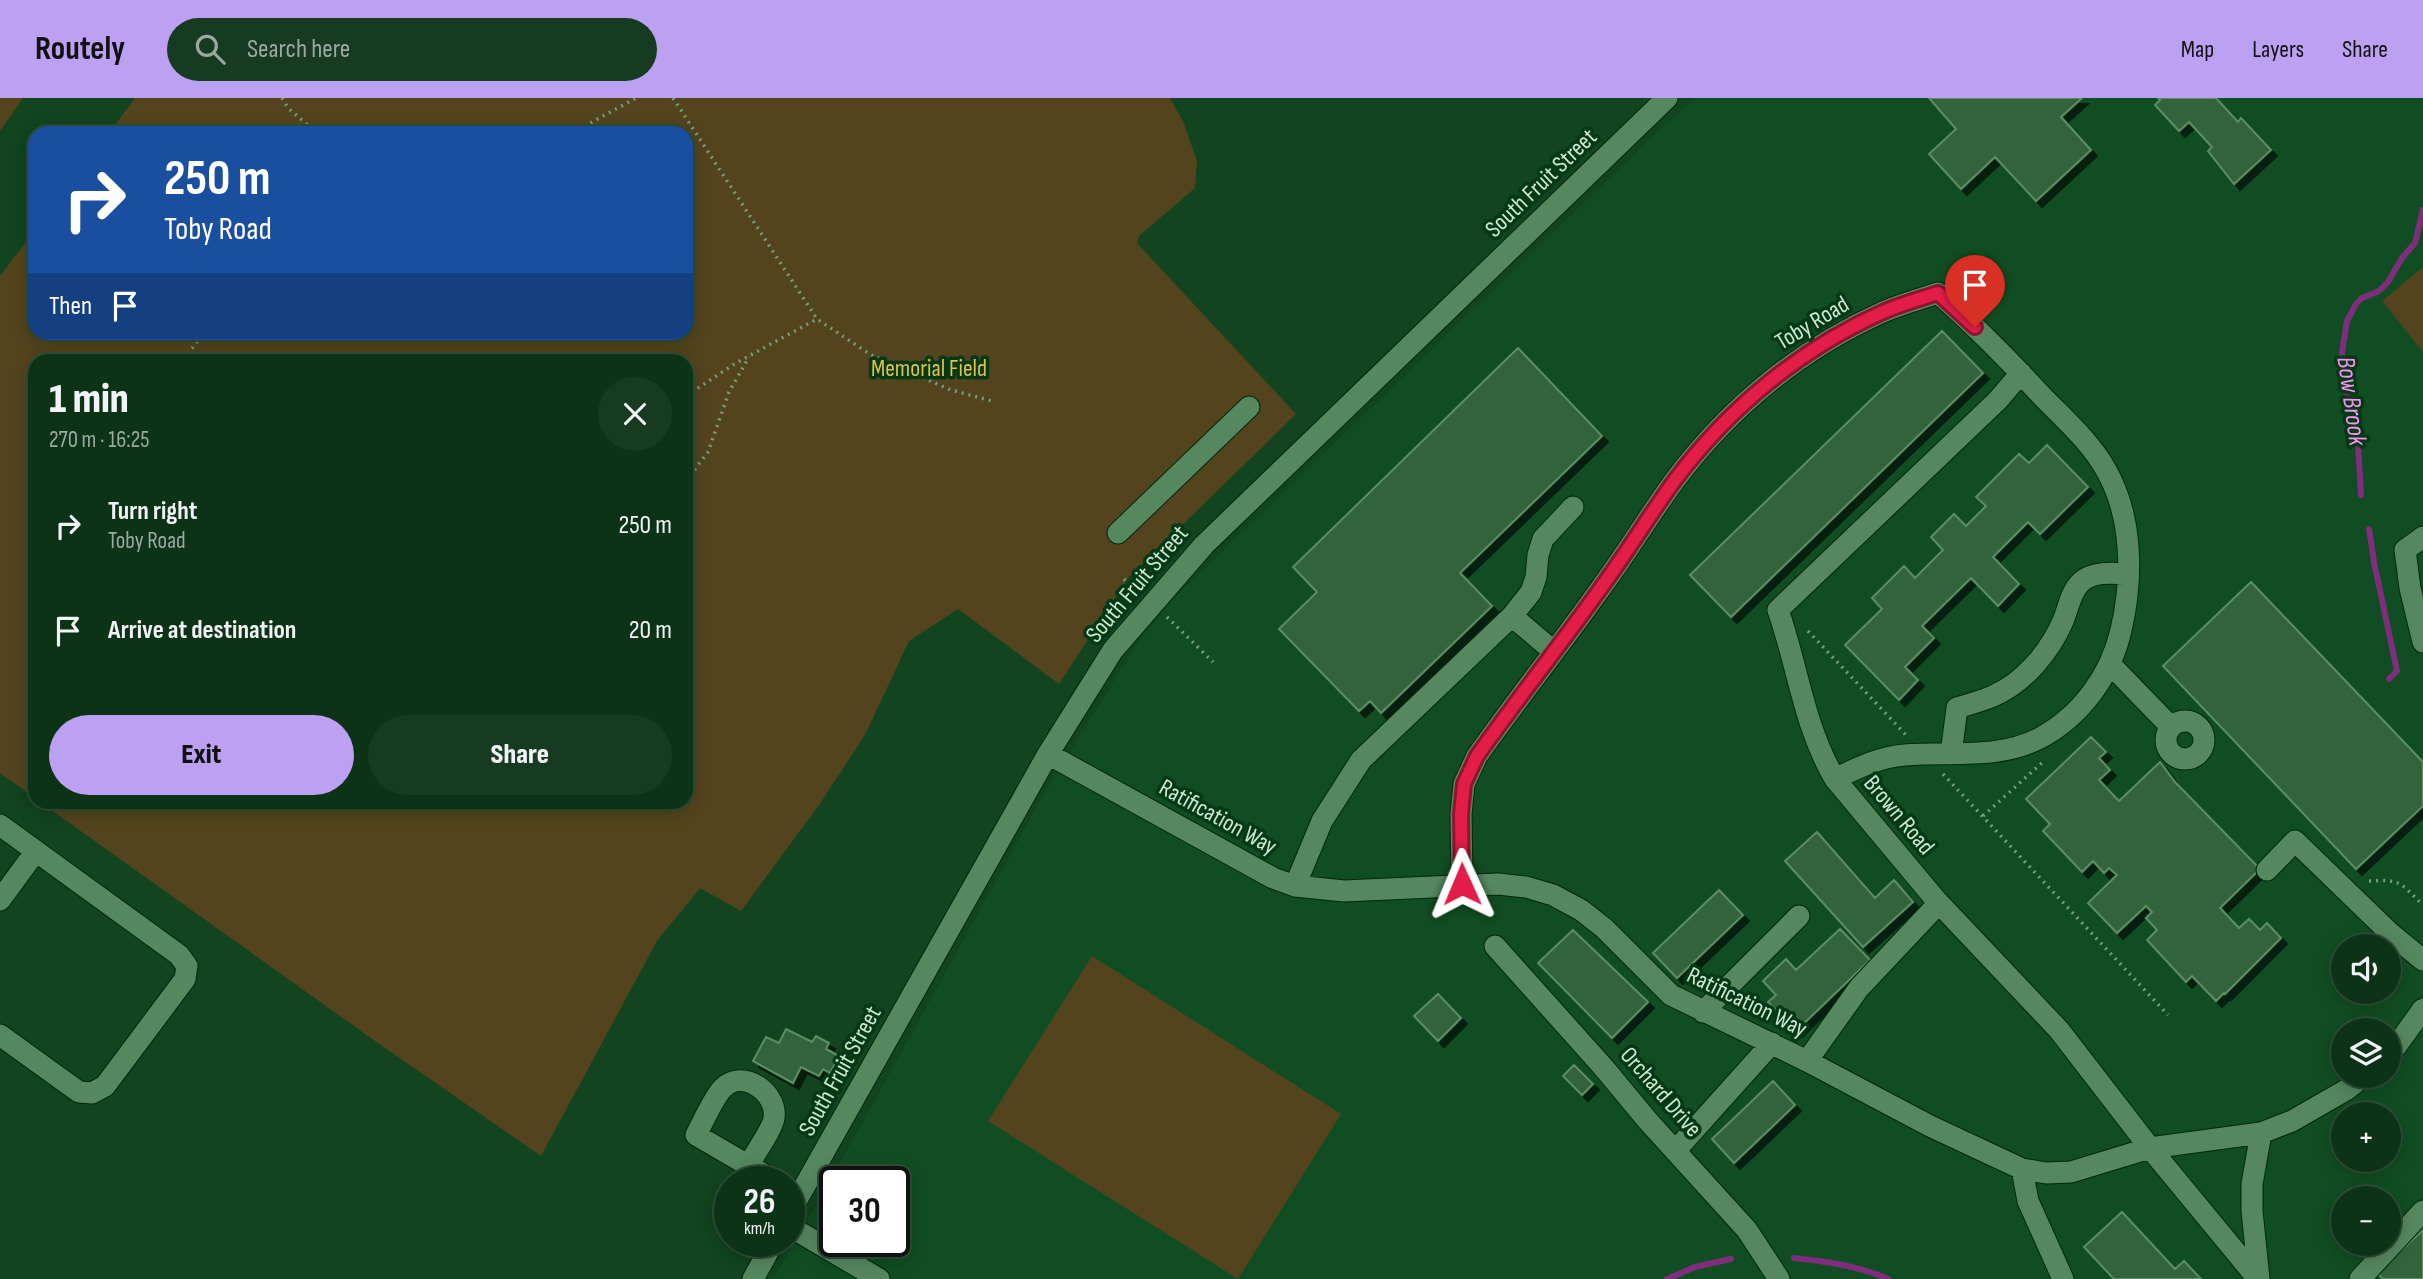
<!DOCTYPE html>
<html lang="en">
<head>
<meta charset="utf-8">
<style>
  body { margin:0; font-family:"Sofia Sans Condensed",sans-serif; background:#163b20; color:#f1f3f6; height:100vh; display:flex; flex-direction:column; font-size:26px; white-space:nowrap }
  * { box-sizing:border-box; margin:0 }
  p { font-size:23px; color:#9aaaa1 }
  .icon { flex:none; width:38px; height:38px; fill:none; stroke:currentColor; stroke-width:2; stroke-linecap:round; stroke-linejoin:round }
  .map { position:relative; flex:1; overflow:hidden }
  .drawer { position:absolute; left:28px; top:256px; width:665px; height:455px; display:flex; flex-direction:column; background:#0d3317; border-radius:21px; box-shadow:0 4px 18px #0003,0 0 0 2px #2d4e36 }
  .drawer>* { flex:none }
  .guide { position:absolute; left:28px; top:28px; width:665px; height:214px; border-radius:21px; box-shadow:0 4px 18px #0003,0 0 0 2px #2d4e36; background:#1a4fa0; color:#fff; overflow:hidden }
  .fabs { position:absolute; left:2331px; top:836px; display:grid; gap:14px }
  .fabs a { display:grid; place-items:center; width:70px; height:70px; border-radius:50%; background:#0d3317; box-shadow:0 4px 18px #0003,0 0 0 2px #2d4e36; font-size:35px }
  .speed { position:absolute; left:714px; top:1068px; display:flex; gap:14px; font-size:35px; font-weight:700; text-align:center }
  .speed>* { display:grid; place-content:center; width:91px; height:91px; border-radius:50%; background:#0d3317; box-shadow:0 4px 18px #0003,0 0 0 2px #2d4e36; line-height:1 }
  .speed small { font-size:18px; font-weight:400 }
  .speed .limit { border:4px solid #111; border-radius:10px; background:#fff; color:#111 }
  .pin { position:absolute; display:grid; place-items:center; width:60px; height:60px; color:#fff; margin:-72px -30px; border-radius:50% 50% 50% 0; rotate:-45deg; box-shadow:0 0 7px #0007 }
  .pin .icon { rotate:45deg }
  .me { position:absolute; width:77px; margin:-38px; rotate:359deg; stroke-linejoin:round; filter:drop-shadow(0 0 5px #0008) }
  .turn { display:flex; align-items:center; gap:24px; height:147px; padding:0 21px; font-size:32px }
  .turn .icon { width:91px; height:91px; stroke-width:2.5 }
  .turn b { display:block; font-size:49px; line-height:60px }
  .then { display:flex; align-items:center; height:66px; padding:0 21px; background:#0003; gap:14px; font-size:26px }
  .round { display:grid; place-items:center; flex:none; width:74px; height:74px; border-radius:37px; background:#163b20 }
  .overview { display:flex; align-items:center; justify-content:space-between; height:119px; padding:0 21px }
  h1 { font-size:42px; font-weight:800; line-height:52px }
  .cta { display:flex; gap:14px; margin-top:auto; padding:14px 21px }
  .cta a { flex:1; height:80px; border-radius:42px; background:#bca0f2; color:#111; font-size:28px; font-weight:800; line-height:80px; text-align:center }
  .cta a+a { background:#163b20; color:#f1f3f6 }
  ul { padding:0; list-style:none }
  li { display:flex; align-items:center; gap:21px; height:105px; padding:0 21px }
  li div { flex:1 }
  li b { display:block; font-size:26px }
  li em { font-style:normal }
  header { display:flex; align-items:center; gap:42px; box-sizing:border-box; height:98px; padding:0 35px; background:#bca0f2; color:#111 }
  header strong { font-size:33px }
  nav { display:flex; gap:38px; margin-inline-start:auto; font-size:24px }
  .search { width:490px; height:63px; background:#163b20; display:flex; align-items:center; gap:18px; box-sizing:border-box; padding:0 24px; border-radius:38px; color:#9aaaa1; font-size:26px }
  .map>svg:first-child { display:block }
  .built { fill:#114d22; fill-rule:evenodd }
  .green { fill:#53441e }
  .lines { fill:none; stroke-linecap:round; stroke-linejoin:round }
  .stream { stroke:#7f2e7d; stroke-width:6 }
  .building { fill:#32643c; stroke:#5b8d63; stroke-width:2; filter:url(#shadow) }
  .minor-casing { stroke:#02280d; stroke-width:23 }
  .path { stroke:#769c7e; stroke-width:3.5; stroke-dasharray:2 5; stroke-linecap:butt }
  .minor { stroke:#56885f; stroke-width:21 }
  .route-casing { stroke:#92132f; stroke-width:18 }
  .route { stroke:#e11d48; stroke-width:12 }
  .labels { text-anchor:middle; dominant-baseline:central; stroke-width:7; stroke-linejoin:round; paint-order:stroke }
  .street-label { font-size:24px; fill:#cde7d0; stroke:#033a15 }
  .park-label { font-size:24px; fill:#e9be44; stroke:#033a15 }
  .water-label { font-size:26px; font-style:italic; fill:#fb90f6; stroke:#033a15 }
</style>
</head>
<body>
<header>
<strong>Routely</strong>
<div class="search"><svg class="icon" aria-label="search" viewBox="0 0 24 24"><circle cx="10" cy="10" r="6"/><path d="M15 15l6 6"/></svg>Search here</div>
<nav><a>Map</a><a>Layers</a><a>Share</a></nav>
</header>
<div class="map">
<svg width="2423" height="1181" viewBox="0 0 2423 1181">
  <defs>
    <filter id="shadow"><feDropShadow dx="6" dy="6" stdDeviation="0" flood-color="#0009"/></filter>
  </defs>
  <rect width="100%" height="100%" fill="#11441f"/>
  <path class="built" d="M 1695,0 L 2423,0 L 2423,1181 L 773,1181 L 848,1051 L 1045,694 L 1139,543 L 1171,503 L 1650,41 ZM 2343,849 L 2389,849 L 2389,894 L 2343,894 ZM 2343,933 L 2389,933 L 2389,978 L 2343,978 ZM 2343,1017 L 2389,1017 L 2389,1062 L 2343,1062 ZM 835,1083 L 894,1083 L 894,1143 L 835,1143 ZM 2343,1101 L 2389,1101 L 2389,1146 L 2343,1146 Z"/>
  <path class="green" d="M 0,0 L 23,0 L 0,33 Z
    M 135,0 L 1170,0 L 1183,23 L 1197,63 L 1195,90 L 1139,138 L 1137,145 L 1296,316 L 1128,480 L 1059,586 L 958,511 L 909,543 L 865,637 L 819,707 L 741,813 L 700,790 L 657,843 L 541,1058 L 375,943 L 40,704 L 686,704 L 686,262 L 35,262 L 35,700 L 0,675 L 0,178 L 35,132 L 35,234 L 686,234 L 686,35 L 109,35 Z
    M 2423,169 L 2423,254 L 2382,203 Z
    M 1092,858 L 1341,1016 L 1238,1181 L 988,1023 Z"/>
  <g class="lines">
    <path class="stream" d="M 2361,397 L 2358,346 L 2343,275 L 2342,254 L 2347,223 L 2356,206 L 2362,200 L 2379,193 L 2388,184 L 2402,160 L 2415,145 L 2423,112
      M 2369,431 L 2374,464 L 2397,573 L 2389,581
      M 1794,1160 C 1825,1163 1860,1168 1888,1181
      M 1667,1181 L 1695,1169 L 1731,1161"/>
  </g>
  <path class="building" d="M 2082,0 L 2061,19 L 2091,52 L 2036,103 L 1995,59 L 1961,91 L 1929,56 L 1956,31 L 1929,0 Z
    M 2158,0 L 2216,0 L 2238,24 L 2241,20 L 2271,52 L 2234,86 L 2208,53 L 2212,49 L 2189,24 L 2179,33 L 2155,7 L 2160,2 Z
    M 1942,233 L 1983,275 L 1731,519 L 1690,477 Z
    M 1518,250 L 1602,338 L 1460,475 L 1492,508 L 1381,615 L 1370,603 L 1359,613 L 1279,531 L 1317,494 L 1293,469 Z
    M 2047,347 L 2088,389 L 2040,436 L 2028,424 L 1993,459 L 2019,486 L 1998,508 L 1971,480 L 1922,528 L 1934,540 L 1905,569 L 1918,582 L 1899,602 L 1845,547 L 1882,511 L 1872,500 L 1904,468 L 1915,480 L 1943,452 L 1931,439 L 1954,416 L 1966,428 L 1986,408 L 1976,399 L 2019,356 L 2029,365 Z
    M 2251,484 L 2423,664 L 2423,708 L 2356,771 L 2163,568 Z
    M 2091,639 L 2106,654 L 2099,660 L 2110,672 L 2099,682 L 2119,703 L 2160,664 L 2175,684 L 2260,771 L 2220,810 L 2239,830 L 2249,821 L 2260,832 L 2267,825 L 2281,840 L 2225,896 L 2224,895 L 2216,903 L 2192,878 L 2186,884 L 2147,842 L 2157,832 L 2146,820 L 2152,814 L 2146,808 L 2117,835 L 2088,805 L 2117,777 L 2109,770 L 2104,775 L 2093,763 L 2082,774 L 2043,733 L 2050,726 L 2026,701 Z
    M 1817,734 L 1875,800 L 1894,782 L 1913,804 L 1863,849 L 1785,763 Z
    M 1719,792 L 1743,817 L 1677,880 L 1653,855 Z
    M 1840,831 L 1870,862 L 1796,933 L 1768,904 L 1776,897 L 1763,883 L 1786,861 L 1796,872 Z
    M 1573,832 L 1648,904 L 1612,940 L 1538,865 Z
    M 1438,896 L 1461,920 L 1438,943 L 1414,918 Z
    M 786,931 L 812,944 L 816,938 L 829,945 L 826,951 L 839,958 L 830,975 L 823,971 L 819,978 L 801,969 L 793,985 L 753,963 L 766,939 L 779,945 Z
    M 1574,967 L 1593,986 L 1582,997 L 1563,978 Z
    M 1773,983 L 1795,1007 L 1734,1065 L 1712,1041 Z
    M 2122,1114 L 2175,1171 L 2184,1163 L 2201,1181 L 2114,1181 L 2084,1149 Z
    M 2423,1132 L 2423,1181 L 2383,1181 L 2377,1175 Z"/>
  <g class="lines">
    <g class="minor-casing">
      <path id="minor" d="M 2021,275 L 1998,302 L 1778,512 C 1798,569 1804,629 1835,681 L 1936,802 L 2059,932 L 2150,1050 L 2258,1181
        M 1118,435 L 1249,309
        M 2423,439 L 2405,452 L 2410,490 L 2423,544
        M 1512,518 L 1531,494 L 1536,479 L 1538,457 L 1543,441 L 1573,409
        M 2110,566 L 2171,629
        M2166 642a19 19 0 1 1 38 0a19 19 0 1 1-38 0Z
        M 1048,656 L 1273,780 L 1295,788 L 1344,793 L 1498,786 L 1526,789 L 1553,797 L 1581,812 L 1604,830 L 1671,897 L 1807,963 L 1930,1028 L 2022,1071 L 2046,1075 L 2071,1074 L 2150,1050 L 2261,1035 L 2292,1023 L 2346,992 L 2364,978
        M 1951,656 L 1957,610 C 1969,606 1982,603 1993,598 C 2024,585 2050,553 2063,523 C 2068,511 2071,493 2081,484 C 2093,473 2113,475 2128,476
        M 0,727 L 179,857 L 187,868 L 185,881 L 105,988 L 92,995 L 79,994 L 0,937
        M 2267,772 L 2295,743 L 2391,836 L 2423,862
        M 1462,786 L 1461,716 L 1464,686 L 1477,658 C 1518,600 1562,545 1603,487 C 1628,453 1650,416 1675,382 C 1729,310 1800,251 1883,214 C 1901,206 1920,201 1938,195 C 1974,227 2008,261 2040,296 C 2063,320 2090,343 2106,372 C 2133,419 2133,481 2121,532 C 2111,577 2081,618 2040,640 C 1998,662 1950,653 1905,657 C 1879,659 1857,670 1835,681
        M 1295,788 L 1322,723 L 1361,662 L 1512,518 L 1553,553
        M 0,802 L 36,753
        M 1495,848 L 1604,970 L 1648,1023 L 1747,1132 L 1779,1181
        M 1703,914 L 1799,818
        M 2389,958 L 2423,911
        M 1807,963 L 1859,890 L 1939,805
        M 1676,1052 L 1772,945
        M 748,1068 C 754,1057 773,1030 774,1020 C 778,995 743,970 723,990 C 715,997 702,1026 696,1037 L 775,1083
        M 2022,1071 L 2028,1103 L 2063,1181
        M 789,1116 L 1048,656 L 1113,552 L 1204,447 L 1667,0
        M 789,1128 L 879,1181
        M 753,1181 L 774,1143
        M 2259,1181 L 2252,1113 L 2252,1086 L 2261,1035
        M 2360,1181 L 2423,1113"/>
    </g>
    <path class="path" d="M 282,0 L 288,10 L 317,35
      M 673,0 L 817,221 L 871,257 L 951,292 L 992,303
      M 572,35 L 636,0
      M 184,262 L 204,234
      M 686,298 L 736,265 L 817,221
      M 686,383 L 708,354 L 729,294 L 749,259
      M 1124,481 L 1137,494
      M 1167,519 L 1213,564
      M 1808,533 L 1906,637
      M 1943,676 L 2168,917
      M 1983,718 L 2044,663
      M 2369,783 C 2402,781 2400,785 2423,807"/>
    <use href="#minor" class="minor"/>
  </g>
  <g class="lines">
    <g class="route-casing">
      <path id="route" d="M 1462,786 L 1461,716 L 1464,686 L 1477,658 C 1518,600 1562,545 1603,487 C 1628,453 1650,416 1675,382 C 1729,310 1800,251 1883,214 C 1901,206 1920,201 1938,195 L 1975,229"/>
    </g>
    <use href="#route" class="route"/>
  </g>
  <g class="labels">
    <g class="street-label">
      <text transform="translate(1541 85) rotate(-44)">South Fruit Street</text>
      <text transform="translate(1812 225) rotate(-31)">Toby Road</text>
      <text transform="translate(1137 486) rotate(-50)">South Fruit Street</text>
      <text transform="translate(1899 717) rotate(50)">Brown Road</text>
      <text transform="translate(1218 719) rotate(29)">Ratification Way</text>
      <text transform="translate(1747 904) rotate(26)">Ratification Way</text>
      <text transform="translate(840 973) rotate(-61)">South Fruit Street</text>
      <text transform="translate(1661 994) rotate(49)">Orchard Drive</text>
    </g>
    <g class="park-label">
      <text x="929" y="270">Memorial Field</text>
    </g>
    <g class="water-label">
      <text transform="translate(2351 303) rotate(82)">Bow Brook</text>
    </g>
  </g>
</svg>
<div class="fabs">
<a><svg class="icon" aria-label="sound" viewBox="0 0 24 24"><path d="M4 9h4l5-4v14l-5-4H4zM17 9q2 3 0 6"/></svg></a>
<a><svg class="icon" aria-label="layers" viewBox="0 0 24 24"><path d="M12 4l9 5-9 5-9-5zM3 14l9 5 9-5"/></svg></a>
<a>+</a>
<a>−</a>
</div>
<div class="speed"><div>26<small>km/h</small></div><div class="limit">30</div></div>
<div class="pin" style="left:1975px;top:229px;background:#d93025"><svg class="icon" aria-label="arrive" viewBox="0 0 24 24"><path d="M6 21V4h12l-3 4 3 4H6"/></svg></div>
<svg class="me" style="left:1462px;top:786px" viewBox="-20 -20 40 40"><path d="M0-17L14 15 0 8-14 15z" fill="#e11d48" stroke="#fff" stroke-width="4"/></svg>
<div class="guide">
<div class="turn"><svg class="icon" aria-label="right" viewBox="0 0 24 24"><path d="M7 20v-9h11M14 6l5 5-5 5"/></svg><div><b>250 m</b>Toby Road</div></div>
<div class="then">Then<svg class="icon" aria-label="arrive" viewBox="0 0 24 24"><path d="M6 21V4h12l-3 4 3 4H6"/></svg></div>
</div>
<section class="drawer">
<div class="overview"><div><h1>1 min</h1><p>270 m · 16:25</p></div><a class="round"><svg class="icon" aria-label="close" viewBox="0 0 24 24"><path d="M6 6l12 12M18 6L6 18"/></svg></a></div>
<ul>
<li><svg class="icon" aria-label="right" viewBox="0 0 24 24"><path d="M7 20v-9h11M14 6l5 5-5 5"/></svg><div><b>Turn right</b><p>Toby Road</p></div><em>250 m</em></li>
<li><svg class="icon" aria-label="arrive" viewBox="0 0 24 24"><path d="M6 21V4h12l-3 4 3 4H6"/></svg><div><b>Arrive at destination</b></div><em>20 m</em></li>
</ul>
<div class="cta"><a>Exit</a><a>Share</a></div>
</section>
</div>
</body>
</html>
